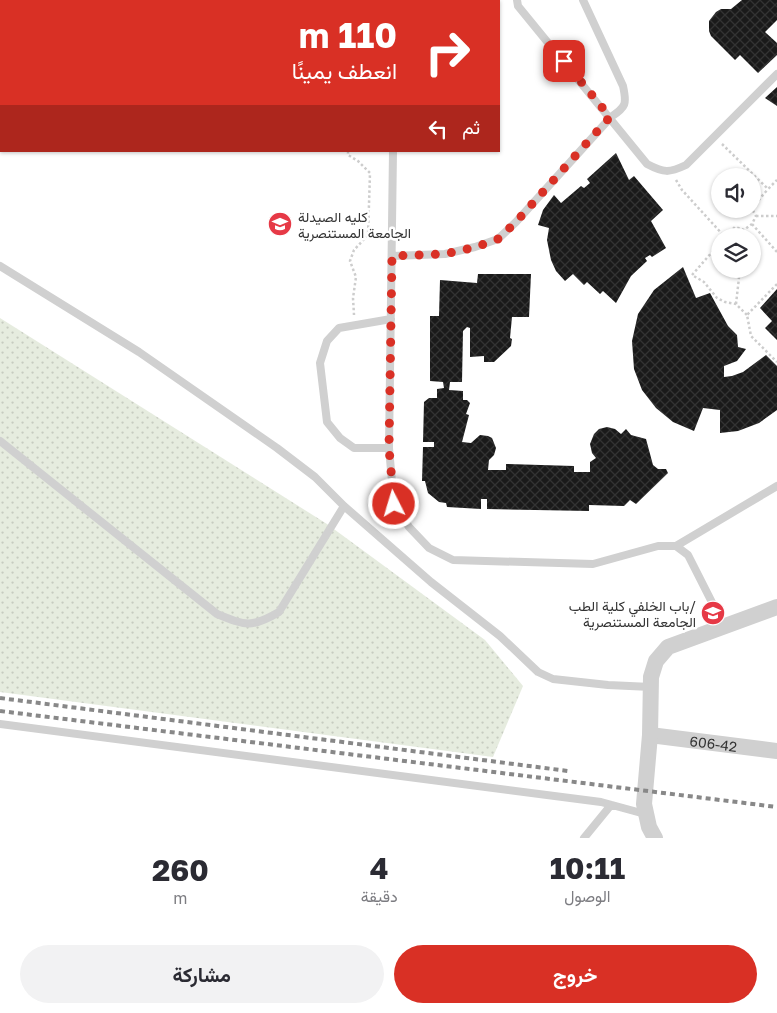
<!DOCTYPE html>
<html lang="ar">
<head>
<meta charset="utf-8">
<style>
  body { margin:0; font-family:"Golos Text",Vazirmatn,sans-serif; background:#f2f2f3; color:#2b2b33; direction:rtl; height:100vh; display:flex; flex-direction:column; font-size:19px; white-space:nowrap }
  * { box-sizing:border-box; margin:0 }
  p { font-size:16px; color:#7c7c81 }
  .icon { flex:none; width:28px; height:28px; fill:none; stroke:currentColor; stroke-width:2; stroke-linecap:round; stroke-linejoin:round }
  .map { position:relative; height:838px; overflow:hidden; direction:ltr }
  .panel { display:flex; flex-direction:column; background:#fff; flex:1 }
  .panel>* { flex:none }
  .guide { position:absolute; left:0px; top:0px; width:500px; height:152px; box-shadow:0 1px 4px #0004; direction:rtl; background:#d93025; color:#fff; overflow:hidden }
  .tools { position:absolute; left:711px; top:168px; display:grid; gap:10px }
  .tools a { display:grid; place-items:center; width:50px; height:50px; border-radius:50%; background:#fff; box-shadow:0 1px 4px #0004; font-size:25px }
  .pin { position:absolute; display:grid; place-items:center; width:42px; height:42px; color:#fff; margin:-21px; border-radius:10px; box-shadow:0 2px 8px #0006 }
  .me { position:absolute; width:55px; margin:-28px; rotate:355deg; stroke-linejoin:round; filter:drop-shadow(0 0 4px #0008) }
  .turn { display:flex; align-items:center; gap:18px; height:105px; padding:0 20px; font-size:22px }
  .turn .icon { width:65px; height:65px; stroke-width:2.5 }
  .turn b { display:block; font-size:35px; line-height:42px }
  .then { display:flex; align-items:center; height:48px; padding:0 20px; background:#0003; gap:10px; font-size:19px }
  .eta { display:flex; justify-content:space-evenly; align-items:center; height:85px; text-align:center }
  .eta b { font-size:30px; font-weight:700; line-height:35px }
  .primary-button { display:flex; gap:10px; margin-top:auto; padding:10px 20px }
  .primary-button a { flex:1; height:58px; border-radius:30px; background:#d93025; color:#fff; font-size:20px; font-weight:700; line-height:58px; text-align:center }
  .primary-button a+a { background:#f2f2f3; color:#2b2b33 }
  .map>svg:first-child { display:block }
  .grass { fill:url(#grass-dots) }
  .building { fill:url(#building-cross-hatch) }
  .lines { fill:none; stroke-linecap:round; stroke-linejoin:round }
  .path { stroke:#cdcdcd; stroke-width:2.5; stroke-dasharray:2.5 2.5; stroke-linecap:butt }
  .service { stroke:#d0d0d0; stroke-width:8 }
  .minor { stroke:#d0d0d0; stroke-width:16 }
  .rail { stroke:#888; stroke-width:4; stroke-dasharray:5 4; stroke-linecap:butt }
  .route { stroke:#d93025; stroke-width:9; stroke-dasharray:0 16.2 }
  .labels { text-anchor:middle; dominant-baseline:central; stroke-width:5; stroke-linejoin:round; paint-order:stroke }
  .poi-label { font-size:14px; fill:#333; stroke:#fff; text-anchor:start }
  .street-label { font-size:14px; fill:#333; stroke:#fff }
</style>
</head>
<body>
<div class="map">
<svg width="777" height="838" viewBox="0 0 777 838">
  <defs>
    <pattern id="grass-dots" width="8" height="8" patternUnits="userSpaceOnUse" patternTransform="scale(1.25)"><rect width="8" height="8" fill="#e6ecdf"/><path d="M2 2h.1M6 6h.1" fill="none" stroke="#c6cbc0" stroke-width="1.8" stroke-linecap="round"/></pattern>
    <pattern id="building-cross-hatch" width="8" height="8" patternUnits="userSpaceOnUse" patternTransform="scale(1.25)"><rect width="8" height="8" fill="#1a1a1a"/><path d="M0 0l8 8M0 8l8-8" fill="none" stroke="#333"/></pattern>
  </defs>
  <rect width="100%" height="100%" fill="#fff"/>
  <path class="grass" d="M 0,318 L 327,524 L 485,640 L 523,686 L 493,757 L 0,692 Z"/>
  <path class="building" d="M 742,0 L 777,0 L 777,20 L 765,32 L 777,43 L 777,55 L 758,73 L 740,55 L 735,60 L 711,36 L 709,31 L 709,21 L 716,12 L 721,9 L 731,9 Z
    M 777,87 L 777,106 L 765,98 Z
    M 616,153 L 629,180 L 634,176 L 663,210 L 651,221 L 666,248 L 652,257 L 650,255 L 645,258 L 647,261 L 631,276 L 616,303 L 603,291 L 600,294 L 587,282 L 584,285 L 573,274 L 565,281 L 556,271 L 551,260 L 547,240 L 549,228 L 538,225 L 543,210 L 554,195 L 561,203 L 581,186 L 584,188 L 590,183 L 587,179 Z
    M 683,267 L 696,298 L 710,293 L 728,326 L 737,335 L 738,347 L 746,349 L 737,361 L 724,366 L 724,377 L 732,376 L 743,372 L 766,355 L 777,366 L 777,410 L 759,423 L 738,431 L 720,433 L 720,410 L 703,408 L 694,431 L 673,422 L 656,408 L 642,390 L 634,369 L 632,341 L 638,314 L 654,290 Z
    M 478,274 L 531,274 L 529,317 L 512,317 L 510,338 L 512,339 L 511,346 L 494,362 L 484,362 L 484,356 L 470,357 L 470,328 L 467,327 L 463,331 L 462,382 L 450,382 L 449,390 L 463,391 L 463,400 L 467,400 L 470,403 L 466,414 L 469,415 L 462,442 L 471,443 L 480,435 L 488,436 L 492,438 L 496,448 L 494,455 L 489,460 L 488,470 L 506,470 L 506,464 L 574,466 L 574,472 L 590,472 L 590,462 L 596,458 L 592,453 L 590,444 L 594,434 L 599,429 L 607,427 L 615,429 L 621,434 L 626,429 L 631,435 L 646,439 L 653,465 L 658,469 L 666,469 L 668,473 L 636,504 L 630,500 L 624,506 L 589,505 L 589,511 L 487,509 L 487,499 L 481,499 L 481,509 L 447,507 L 446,503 L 439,502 L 428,493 L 425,481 L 422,481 L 423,447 L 434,447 L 434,442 L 423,442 L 424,402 L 429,398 L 437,398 L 437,389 L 444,388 L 443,382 L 430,381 L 430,316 L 439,316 L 440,280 L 477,283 Z
    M 777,289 L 777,340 L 765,328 L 772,321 L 760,308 Z"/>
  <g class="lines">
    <path class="path" d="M 722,144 L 768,189 L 777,180
      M 348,151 L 348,155 L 358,161 L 370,173 L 368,235 L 354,250 L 350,261 L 356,277 L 353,298 L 354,315
      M 676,180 L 682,190 L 724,236
      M 752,208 L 768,189
      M 756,216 L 777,216
      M 752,224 L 777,252
      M 726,236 L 735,227 L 744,230 L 752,224 L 756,216 L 752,209
      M 743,236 L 744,230
      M 720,243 L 692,275 L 704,282 L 717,298 L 725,302 L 736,304 L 747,315
      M 777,284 L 747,315 L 751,336 L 777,362
      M 736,304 L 740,269"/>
    <path class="service" d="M 191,0 L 192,1
      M 337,0 L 337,1
      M 517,0 L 518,6 L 647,164 C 664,173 669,173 686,165 L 777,74
      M 396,1 L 396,0
      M 393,151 L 389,448 L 394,504 L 409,527 L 429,548 L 453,560 L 593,564 L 658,546 L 676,546 L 688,555 L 724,626
      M 392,256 L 445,254 L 475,247 L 498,239 L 516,222 L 611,117 C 626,107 627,104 623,86 L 583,0
      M 0,266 L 139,352 L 277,448 L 315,477 L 344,506 L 431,582 L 500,636 L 538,672 L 553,679 L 608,685 L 651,687
      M 0,441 L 217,614 C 246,626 252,628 279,612 L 344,506
      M 389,448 L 354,448 L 340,438 L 327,422 L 320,363 L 327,341 L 339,328 L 391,319
      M 676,546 L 777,486
      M 0,724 L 601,802 L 645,814
      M 584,838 L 611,805"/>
    <g class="minor">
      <path id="s1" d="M 650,735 L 777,751"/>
      <path d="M 655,838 L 649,827 L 644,804 L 650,735 L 651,677 L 656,661 L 668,647 L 777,607"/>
    </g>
    <path class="rail" d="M 0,698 L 568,771
      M 0,711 L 777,807"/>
  </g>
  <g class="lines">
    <path class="route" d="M 394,504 L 389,448 L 392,256 L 445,254 L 476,247 L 498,239 L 516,222 L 610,117 L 564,61"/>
  </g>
  <defs>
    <g id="university-disc" transform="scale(1.25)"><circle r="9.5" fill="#e63946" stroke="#fff"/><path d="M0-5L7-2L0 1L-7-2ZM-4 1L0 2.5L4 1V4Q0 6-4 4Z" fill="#fff"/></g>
  </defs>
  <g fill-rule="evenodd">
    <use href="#university-disc" x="280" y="224"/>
    <use href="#university-disc" x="713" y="613"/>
  </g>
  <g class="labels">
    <g class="poi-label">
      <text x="298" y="216">كليه الصيدلة<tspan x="298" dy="16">الجامعة المستنصرية</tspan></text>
      <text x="696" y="605" text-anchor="end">باب الخلفي كلية الطب/<tspan x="696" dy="16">الجامعة المستنصرية</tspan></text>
    </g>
    <g class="street-label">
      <text stroke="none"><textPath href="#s1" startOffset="64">606-42</textPath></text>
    </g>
  </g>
</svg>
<div class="tools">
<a><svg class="icon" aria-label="sound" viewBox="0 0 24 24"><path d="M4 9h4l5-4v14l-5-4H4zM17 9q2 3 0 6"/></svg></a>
<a><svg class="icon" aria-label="layers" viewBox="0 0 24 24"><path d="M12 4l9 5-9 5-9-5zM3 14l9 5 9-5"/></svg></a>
</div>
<div class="pin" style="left:564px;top:61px;background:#d93025"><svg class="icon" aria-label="arrive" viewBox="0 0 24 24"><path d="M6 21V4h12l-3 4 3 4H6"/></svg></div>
<svg class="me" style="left:394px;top:504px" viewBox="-20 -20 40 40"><circle r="17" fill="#d93025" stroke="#fff" stroke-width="3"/><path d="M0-11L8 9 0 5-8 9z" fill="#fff"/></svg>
<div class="guide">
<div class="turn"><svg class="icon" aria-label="right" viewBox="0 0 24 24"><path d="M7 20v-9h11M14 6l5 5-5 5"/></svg><div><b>110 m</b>انعطف يمينًا</div></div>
<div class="then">ثم<svg class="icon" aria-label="left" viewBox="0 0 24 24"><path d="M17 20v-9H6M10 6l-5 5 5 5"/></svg></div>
</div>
</div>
<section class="panel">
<div class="eta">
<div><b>10:11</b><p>الوصول</p></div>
<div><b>4</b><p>دقيقة</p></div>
<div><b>260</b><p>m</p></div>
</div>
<div class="primary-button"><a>خروج</a><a>مشاركة</a></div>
</section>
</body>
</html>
